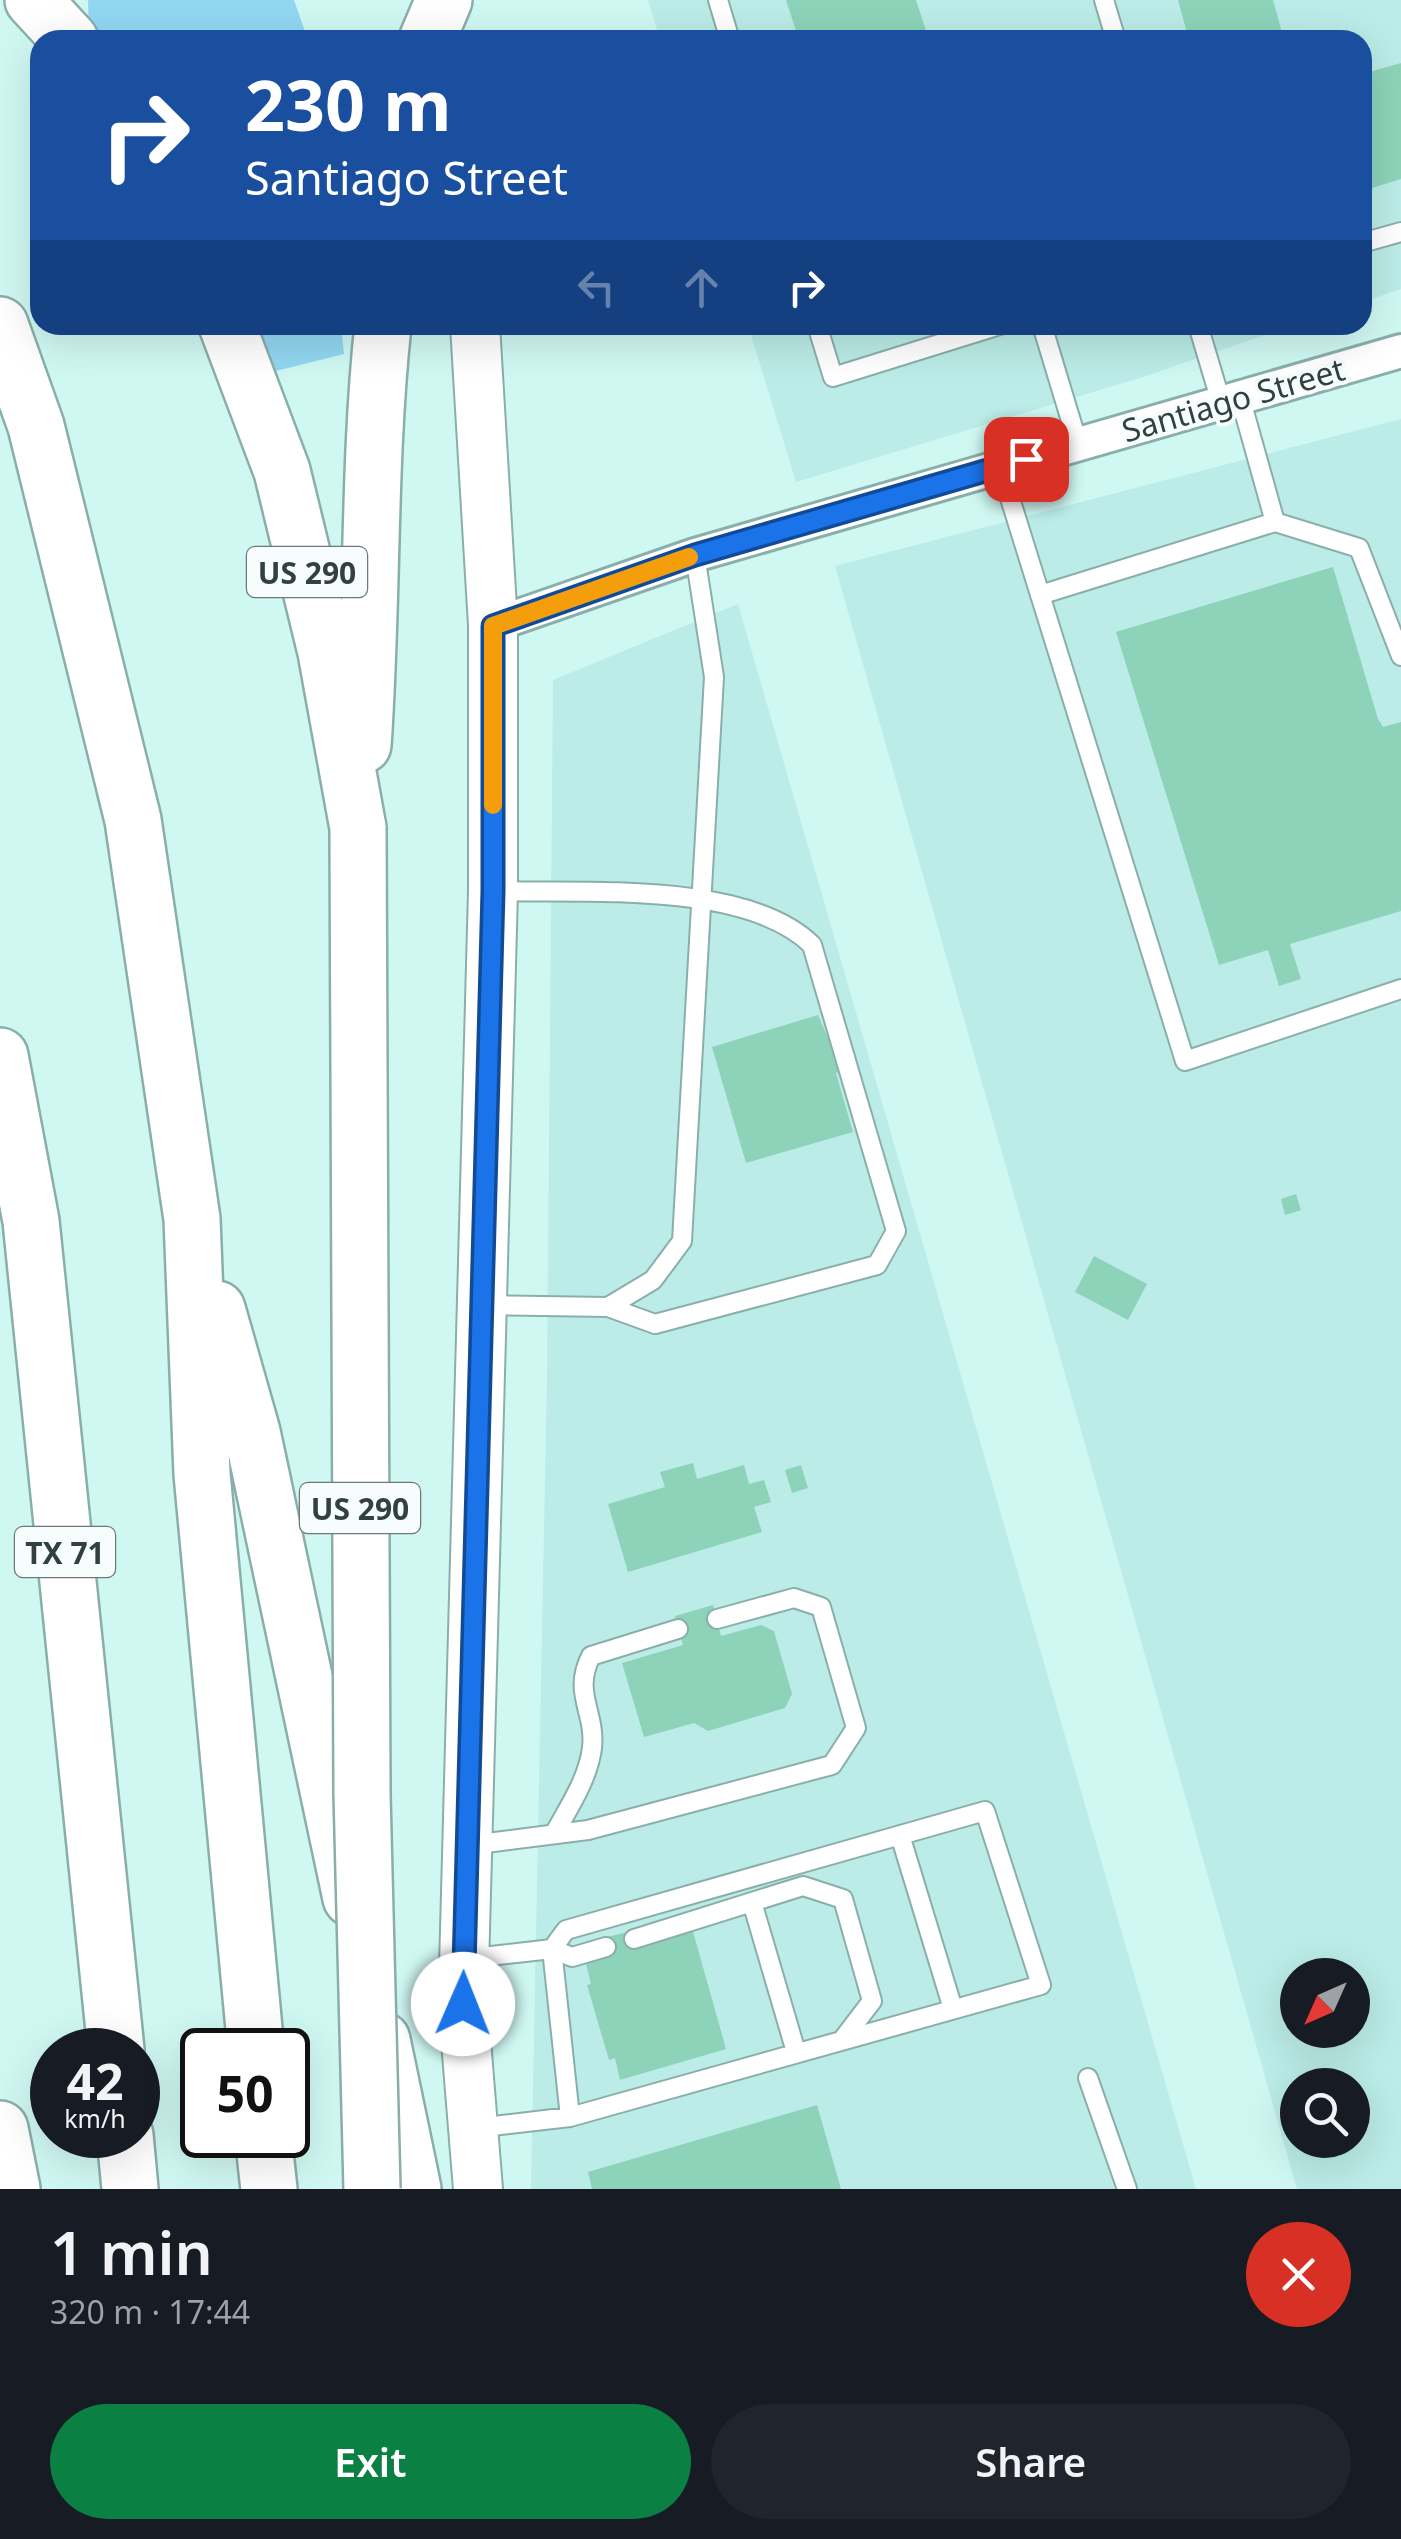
<!DOCTYPE html>
<html lang="en">
<head>
<meta charset="utf-8">
<style>
  body { margin:0; font-family:"Noto Sans",sans-serif; background:#20242c; color:#f1f3f6; height:100vh; display:flex; flex-direction:column; font-size:38px; white-space:nowrap }
  * { box-sizing:border-box; margin:0 }
  p { font-size:32px; color:#9ea1a6 }
  .icon { flex:none; width:55px; height:55px; fill:none; stroke:currentColor; stroke-width:2; stroke-linecap:round; stroke-linejoin:round }
  .map { position:relative; height:2189px; overflow:hidden }
  .details { display:flex; flex-direction:column; background:#171b24; flex:1 }
  .details>* { flex:none }
  .top-card { position:absolute; left:30px; top:30px; width:1342px; height:305px; border-radius:30px; box-shadow:0 10px 40px #0002; background:#1a4fa0; color:#fff; overflow:hidden }
  .needle { width:65px; rotate:225deg }
  .buttons { position:absolute; left:1280px; top:1958px; display:grid; gap:20px }
  .buttons a { display:grid; place-items:center; width:90px; height:90px; border-radius:50%; background:#171b24; box-shadow:0 10px 40px #0002; font-size:50px }
  .speed { position:absolute; left:30px; top:2028px; display:flex; gap:20px; font-size:50px; font-weight:700; text-align:center }
  .speed>* { display:grid; place-content:center; width:130px; height:130px; border-radius:50%; background:#171b24; box-shadow:0 10px 40px #0002; line-height:1 }
  .speed small { font-size:25px; font-weight:400 }
  .speed .limit { border:5px solid #111; border-radius:15px; background:#fff; color:#111 }
  .pin { position:absolute; display:grid; place-items:center; width:85px; height:85px; color:#fff; margin:-42px; border-radius:20px; box-shadow:0 5px 15px #0006 }
  .me { position:absolute; width:110px; margin:-55px; rotate:1deg; stroke-linejoin:round; filter:drop-shadow(0 0 8px #0008) }
  .turn { display:flex; align-items:center; gap:35px; height:210px; padding:0 50px; font-size:45px }
  .turn .icon { width:130px; height:130px; stroke-width:2.5 }
  .turn b { display:block; font-size:70px; line-height:85px }
  .lanes { display:flex; align-items:center; height:95px; padding:0 50px; background:#0003; justify-content:center; gap:50px; direction:ltr }
  .lanes .off { opacity:.35 }
  .round { display:grid; place-items:center; flex:none; width:105px; height:105px; border-radius:52px; background:#20242c }
  .headline { display:flex; align-items:center; justify-content:space-between; height:170px; padding:0 50px }
  h1 { font-size:60px; font-weight:600; line-height:75px }
  .action { display:flex; gap:20px; margin-top:auto; padding:20px 50px }
  .action a { flex:1; height:115px; border-radius:60px; background:#0b8043; color:#fff; font-size:40px; font-weight:600; line-height:115px; text-align:center }
  .action a+a { background:#20242c; color:#f1f3f6 }
  .map>svg:first-child { display:block }
  .built { fill:#bbece7; fill-rule:evenodd }
  .water { fill:#92d7f2 }
  .building { fill:#8dd3ba }
  .lines { fill:none; stroke-linecap:round; stroke-linejoin:round }
  .lane-casing { stroke:#8aafab; stroke-width:22 }
  .street-casing { stroke:#8aafab; stroke-width:38 }
  .secondary-casing { stroke:#8aafab; stroke-width:52 }
  .highway-casing { stroke:#8aafab; stroke-width:60 }
  .lane { stroke:#fff; stroke-width:18 }
  .street { stroke:#fff; stroke-width:32 }
  .secondary { stroke:#fff; stroke-width:48 }
  .highway { stroke:#fff; stroke-width:55 }
  .highway-bridge-casing { stroke:#8aafab; stroke-width:60; stroke-linecap:butt }
  .highway-bridge { stroke:#fff; stroke-width:55 }
  .route-casing { stroke:#114b97; stroke-width:25 }
  .route { stroke:#1a73e8; stroke-width:18 }
  .slow { stroke:#f59e0b; stroke-width:18 }
  .labels { text-anchor:middle; dominant-baseline:central; stroke-width:8; stroke-linejoin:round; paint-order:stroke }
  .shield { fill:#f6fdfc; stroke:#6c7978; stroke-width:2.5 }
  .shield-label { font-size:30px; font-weight:bold; fill:#31413f }
  .street-label { font-size:32px; fill:#31413f; stroke:#f6fdfc }
</style>
</head>
<body>
<div class="map">
<svg width="1401" height="2189" viewBox="0 0 1401 2189">
  <rect width="100%" height="100%" fill="#d0f8f3"/>
  <path class="built" d="M 648,0 L 1401,0 L 1401,289 L 1363,302 L 1362,40 L 660,40 Z
    M 748,325 L 1294,325 L 1143,377 L 796,482 Z
    M 1401,419 L 1401,2189 L 1297,2189 L 835,566 ZM 1298,1975 L 1352,1975 L 1352,2030 L 1298,2030 ZM 1298,2085 L 1352,2085 L 1352,2140 L 1298,2140 Z
    M 738,604 L 1196,2189 L 531,2189 L 547,1377 L 553,680 Z"/>
  <path class="water" d="M 88,0 L 294,0 L 308,40 L 89,40 Z
    M 204,325 L 341,325 L 344,354 L 228,383 Z"/>
  <path class="building" d="M 786,0 L 916,0 L 929,40 L 799,40 Z
    M 1178,0 L 1273,0 L 1284,40 L 1189,40 Z
    M 1401,63 L 1401,179 L 1362,191 L 1362,74 Z
    M 1333,567 L 1378,719 L 1383,727 L 1401,722 L 1401,911 L 1290,944 L 1301,979 L 1279,986 L 1268,950 L 1219,965 L 1116,632 Z
    M 818,1015 L 842,1070 L 836,1073 L 853,1132 L 746,1163 L 712,1047 Z
    M 1296,1194 L 1301,1210 L 1285,1215 L 1281,1199 Z
    M 1094,1256 L 1147,1284 L 1128,1320 L 1075,1292 Z
    M 693,1463 L 697,1479 L 744,1465 L 749,1484 L 764,1480 L 771,1502 L 754,1507 L 762,1532 L 628,1572 L 608,1504 L 665,1487 L 660,1472 Z
    M 801,1465 L 808,1488 L 792,1493 L 785,1470 Z
    M 713,1605 L 721,1636 L 761,1625 L 774,1631 L 792,1694 L 785,1708 L 708,1731 L 694,1723 L 644,1737 L 622,1663 L 683,1645 L 675,1616 Z
    M 692,1928 L 726,2049 L 620,2080 L 615,2058 L 609,2060 L 587,1985 L 591,1984 L 585,1960 L 608,1953 L 603,1938 L 632,1931 Z
    M 817,2105 L 841,2189 L 592,2189 L 588,2172 Z"/>
  <g class="lines">
    <g class="lane-casing">
      <path id="lane" d="M 718,0 L 730,40
        M 1104,0 L 1116,40
        M 1362,243 L 1401,232
        M 817,325 L 833,377 L 1000,325
        M 1042,325 L 1078,444
        M 1198,325 L 1221,402
        M 1240,397 L 1275,522
        M 1000,466 L 1185,1061 L 1401,989
        M 1040,595 L 1275,522 L 1359,548 L 1401,656
        M 494,891 C 582,894 746,880 812,945 L 896,1231 L 877,1265 L 655,1324 L 608,1307
        M 482,1305 L 608,1307 L 653,1280 L 682,1241 L 714,677 L 695,555
        M 554,1834 C 569,1807 588,1779 592,1748 C 596,1712 572,1693 591,1656 L 678,1629
        M 900,1835 L 953,2009
        M 471,1845 L 588,1830 L 832,1765 L 856,1728 L 821,1607 L 794,1598 L 717,1619
        M 752,1902 L 796,2052
        M 634,1939 L 803,1886 L 843,1899 L 872,2001 L 843,2039
        M 464,1959 L 552,1949 L 566,1930 L 985,1811 L 1041,1985 L 570,2117 L 476,2128
        M 1088,2078 L 1127,2189
        M 570,2117 L 552,1949 L 572,1957 L 606,1947"/>
    </g>
    <g class="street-casing">
      <path id="street" d="M 493,625 L 695,555 L 1401,351"/>
    </g>
    <g class="secondary-casing">
      <path id="secondary" d="M 475,325 L 493,625 L 493,891 L 463,2004 L 478,2189"/>
    </g>
    <g class="highway-casing">
      <path id="highway" d="M 33,0 L 70,40
        M 427,40 L 444,0
        M 0,325 L 36,426 L 133,820 L 192,1219 L 202,1474 L 256,2050
        M 227,325 L 282,471 L 326,652 L 358,828
        M 363,745 C 373,605 368,464 383,325
        M 0,1056 L 31,1221 L 116,2050
        M 217,1309 L 252,1432 L 351,1898
        M 382,2040 L 413,2189
        M 0,2129 L 12,2189
        M 125,2135 L 130,2189
        M 263,2135 L 269,2189"/>
    </g>
    <use href="#lane" class="lane"/>
    <use href="#street" class="street"/>
    <use href="#secondary" class="secondary"/>
    <use href="#highway" class="highway"/>
    <g class="highway-bridge-casing">
      <path id="highway-bridge" d="M 358,828 L 362,1794 L 372,2189"/>
    </g>
    <use href="#highway-bridge" class="highway-bridge"/>
  </g>
  <g class="lines">
    <g class="route-casing">
      <path id="route" d="M 463,2004 L 493,891 L 493,626 L 695,555 L 1026,459"/>
    </g>
    <use href="#route" class="route"/>
    <path class="slow" d="M 493,805 L 493,626 L 689,557"/>
  </g>
  <g class="labels">
    <g class="shield">
      <rect x="247" y="547" width="120" height="50" rx="8"/>
      <rect x="300" y="1483" width="120" height="50" rx="8"/>
      <rect x="15" y="1527" width="100" height="50" rx="8"/>
    </g>
    <g class="shield-label">
      <text x="307" y="572">US 290</text>
      <text x="360" y="1508">US 290</text>
      <text x="65" y="1552">TX 71</text>
    </g>
    <g class="street-label">
      <text transform="translate(1233 399) rotate(-16)">Santiago Street</text>
    </g>
  </g>
</svg>
<div class="buttons">
<a><svg class="needle" viewBox="-14 -14 28 28"><path d="M0-13l5 13h-10z" fill="#e53935"/><path d="M0 13l5-13h-10z" fill="#9ea1a6"/></svg></a>
<a><svg class="icon" aria-label="search" viewBox="0 0 24 24"><circle cx="10" cy="10" r="6"/><path d="M15 15l6 6"/></svg></a>
</div>
<div class="speed"><div>42<small>km/h</small></div><div class="limit">50</div></div>
<div class="pin" style="left:1026px;top:459px;background:#d93025"><svg class="icon" aria-label="arrive" viewBox="0 0 24 24"><path d="M6 21V4h12l-3 4 3 4H6"/></svg></div>
<svg class="me" style="left:463px;top:2004px" viewBox="-20 -20 40 40"><circle r="19" fill="#fff"/><path d="M0-13L10 11 0 6-10 11z" fill="#1a73e8"/></svg>
<div class="top-card">
<div class="turn"><svg class="icon" aria-label="right" viewBox="0 0 24 24"><path d="M7 20v-9h11M14 6l5 5-5 5"/></svg><div><b>230 m</b>Santiago Street</div></div>
<div class="lanes"><svg class="icon off" aria-label="left" viewBox="0 0 24 24"><path d="M17 20v-9H6M10 6l-5 5 5 5"/></svg><svg class="icon off" aria-label="ahead" viewBox="0 0 24 24"><path d="M12 20V5M6 11l6-6 6 6"/></svg><svg class="icon" aria-label="right" viewBox="0 0 24 24"><path d="M7 20v-9h11M14 6l5 5-5 5"/></svg></div>
</div>
</div>
<section class="details">
<div class="headline"><div><h1>1 min</h1><p>320 m · 17:44</p></div><a class="round" style="background:#d93025;color:#fff"><svg class="icon" aria-label="close" viewBox="0 0 24 24"><path d="M6 6l12 12M18 6L6 18"/></svg></a></div>
<div class="action"><a>Exit</a><a>Share</a></div>
</section>
</body>
</html>
